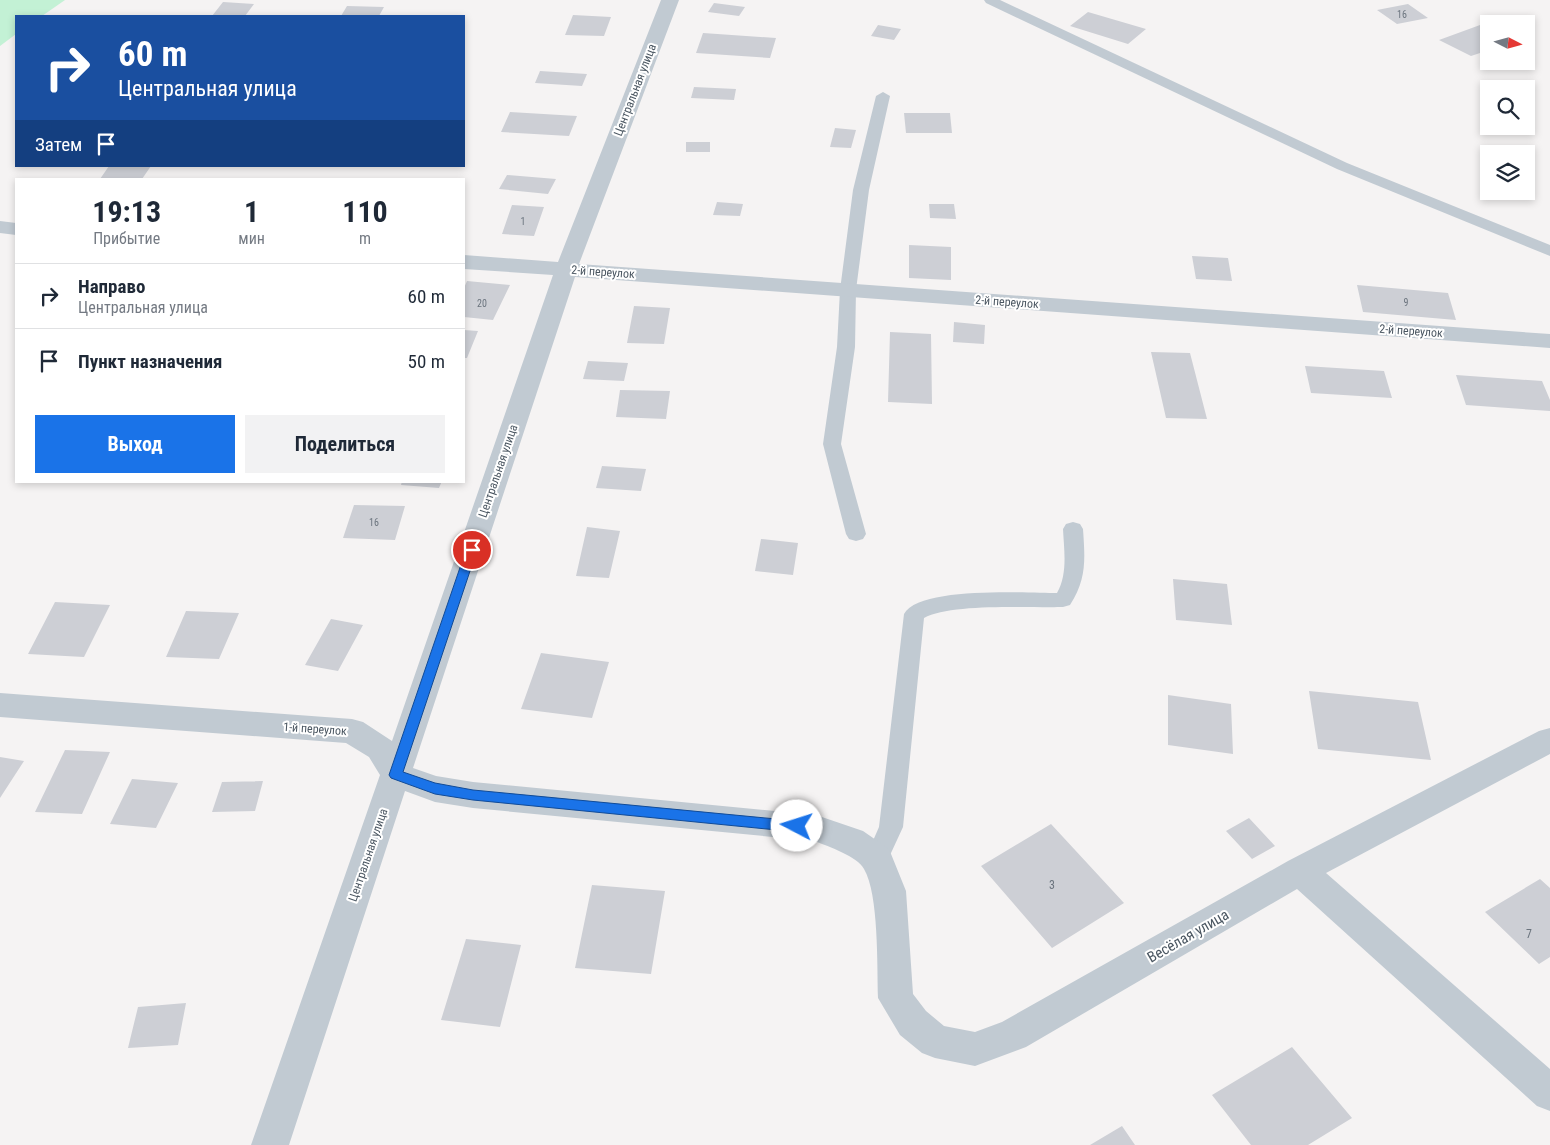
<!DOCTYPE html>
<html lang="ru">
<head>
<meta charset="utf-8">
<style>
  body { margin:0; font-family:"Roboto Condensed",sans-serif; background:#f2f2f3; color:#1f2937; height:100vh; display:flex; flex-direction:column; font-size:19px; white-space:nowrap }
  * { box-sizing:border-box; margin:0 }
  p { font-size:16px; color:#747a83 }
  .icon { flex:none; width:28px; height:28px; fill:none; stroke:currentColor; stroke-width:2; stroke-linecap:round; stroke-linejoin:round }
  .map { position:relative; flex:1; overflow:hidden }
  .panel { position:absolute; left:15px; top:178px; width:450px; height:305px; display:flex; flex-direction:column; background:#fff; border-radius:0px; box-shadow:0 2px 8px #0003 }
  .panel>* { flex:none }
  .hud { position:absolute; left:15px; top:15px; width:450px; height:152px; border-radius:0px; box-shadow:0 2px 8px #0003; background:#1a4fa0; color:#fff; overflow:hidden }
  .needle { width:32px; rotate:96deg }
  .controls { position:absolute; left:1480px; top:15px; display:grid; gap:10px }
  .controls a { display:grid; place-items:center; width:55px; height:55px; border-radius:0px; background:#fff; box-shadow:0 2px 8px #0003; font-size:25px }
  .pin { position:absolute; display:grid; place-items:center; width:42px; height:42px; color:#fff; margin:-21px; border:2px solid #fff; border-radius:50%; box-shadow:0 1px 5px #0007 }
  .me { position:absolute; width:55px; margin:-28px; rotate:275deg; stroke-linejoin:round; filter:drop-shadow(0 0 4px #0008) }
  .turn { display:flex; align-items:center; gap:18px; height:105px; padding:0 20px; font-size:22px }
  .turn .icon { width:65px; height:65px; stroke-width:2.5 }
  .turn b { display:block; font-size:35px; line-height:42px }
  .then { display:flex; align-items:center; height:48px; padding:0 20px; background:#0003; gap:10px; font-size:19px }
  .eta { display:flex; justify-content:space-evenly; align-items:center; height:85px; text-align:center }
  .eta b { font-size:30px; font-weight:700; line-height:35px }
  .button { display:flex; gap:10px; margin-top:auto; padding:10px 20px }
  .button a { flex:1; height:58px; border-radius:0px; background:#1a73e8; color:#fff; font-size:20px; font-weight:700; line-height:58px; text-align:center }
  .button a+a { background:#f2f2f3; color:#1f2937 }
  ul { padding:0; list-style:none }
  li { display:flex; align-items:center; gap:15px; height:65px; padding:0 20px; border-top:1px solid #e0e1e3 }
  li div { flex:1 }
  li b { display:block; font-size:19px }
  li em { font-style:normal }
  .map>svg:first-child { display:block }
  .green { fill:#c3f1d5 }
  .building { fill:#cdcfd5 }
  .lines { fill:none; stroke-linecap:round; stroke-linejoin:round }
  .lane { fill:#c1cad2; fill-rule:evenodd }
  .street { fill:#c1cad2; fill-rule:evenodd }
  .route { fill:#1a73e8; stroke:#114b97 }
  .labels { text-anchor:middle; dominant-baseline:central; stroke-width:4; stroke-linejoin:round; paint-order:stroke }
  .number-label { font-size:10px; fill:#6b747e }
  .street-label { font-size:12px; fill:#4a5661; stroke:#fff }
  .near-number-label { font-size:12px; fill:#6b747e }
  .near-street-label { font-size:15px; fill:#4a5661; stroke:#fff }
</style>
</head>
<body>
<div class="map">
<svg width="1550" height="1145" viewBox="0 0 1550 1145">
  <rect width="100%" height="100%" fill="#f5f3f3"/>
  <path class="green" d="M 0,0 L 65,0 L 42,16 L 16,16 L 16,34 L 0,46 Z"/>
  <path class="building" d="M 223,2 L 254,4 L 245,16 L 212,16 Z
    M 714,3 L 745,7 L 739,16 L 708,12 Z
    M 1408,4 L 1428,18 L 1397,24 L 1377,10 Z
    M 347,6 L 384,7 L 379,16 L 341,16 Z
    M 1088,12 L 1146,29 L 1128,44 L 1070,26 Z
    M 573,15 L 611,17 L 604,36 L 565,35 Z
    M 1491,21 L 1496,24 L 1489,24 L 1489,50 L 1471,56 L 1439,40 Z
    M 878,25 L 901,29 L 894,40 L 871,36 Z
    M 703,33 L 776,38 L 770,58 L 696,53 Z
    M 540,71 L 587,74 L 582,86 L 535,83 Z
    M 694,87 L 736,89 L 734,100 L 691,98 Z
    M 510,112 L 577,116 L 569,136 L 501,132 Z
    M 904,113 L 950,113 L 952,133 L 906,133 Z
    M 835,128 L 856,130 L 851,148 L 830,147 Z
    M 686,142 L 710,142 L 710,152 L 686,152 Z
    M 109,166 L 151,166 L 142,179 L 100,179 Z
    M 507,175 L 556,179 L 548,194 L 499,189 Z
    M 717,202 L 743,204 L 740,216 L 713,215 Z
    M 929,204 L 954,204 L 956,219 L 930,218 Z
    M 512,205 L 544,207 L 534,236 L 502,234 Z
    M 909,245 L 951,247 L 951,280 L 909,278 Z
    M 1192,256 L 1228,258 L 1232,281 L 1196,279 Z
    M 467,281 L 510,285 L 493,320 L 464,317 L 464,288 Z
    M 1357,285 L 1448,293 L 1456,320 L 1363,312 Z
    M 634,306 L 670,308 L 664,344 L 627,343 Z
    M 954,322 L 985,325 L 984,344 L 953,342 Z
    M 464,330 L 478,331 L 467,358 L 464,358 Z
    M 890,332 L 931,334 L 932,404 L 888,402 Z
    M 1151,352 L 1190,353 L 1207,419 L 1166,418 Z
    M 588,361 L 628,363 L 624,381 L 583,379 Z
    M 1305,366 L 1384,371 L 1392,398 L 1311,393 Z
    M 1456,375 L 1542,381 L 1550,400 L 1550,411 L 1466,405 Z
    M 620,390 L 670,391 L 666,419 L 616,417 Z
    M 602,466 L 646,469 L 641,491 L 596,488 Z
    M 402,481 L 442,481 L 439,488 L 401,485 Z
    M 354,505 L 405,506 L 395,540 L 343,538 Z
    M 587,527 L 620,531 L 609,578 L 576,576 Z
    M 761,539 L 798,543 L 793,575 L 755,571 Z
    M 1173,579 L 1227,584 L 1232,625 L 1176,620 Z
    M 55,602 L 110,605 L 84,657 L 28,654 Z
    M 186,611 L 239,613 L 219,659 L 166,657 Z
    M 331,619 L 363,625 L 338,671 L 305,665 Z
    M 541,653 L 609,662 L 592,718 L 521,709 Z
    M 1309,691 L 1418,702 L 1431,760 L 1318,749 Z
    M 1168,695 L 1231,704 L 1233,754 L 1168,745 Z
    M 65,750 L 110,752 L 82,814 L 35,812 Z
    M 0,757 L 24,761 L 0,798 Z
    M 132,779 L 178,783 L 156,828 L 110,824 Z
    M 263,781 L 255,811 L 212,812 L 222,782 Z
    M 1249,818 L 1275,846 L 1252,859 L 1226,831 Z
    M 1051,824 L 1124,903 L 1052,948 L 981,866 Z
    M 1540,879 L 1550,888 L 1550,957 L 1539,964 L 1485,912 Z
    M 592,885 L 665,891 L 651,974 L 575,968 Z
    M 466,939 L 521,945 L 500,1027 L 441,1020 Z
    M 186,1003 L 178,1045 L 128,1048 L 138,1007 Z
    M 1292,1047 L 1352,1118 L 1308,1145 L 1251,1145 L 1212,1095 Z
    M 1122,1126 L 1135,1145 L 1090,1145 Z"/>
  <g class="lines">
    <path class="lane" d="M 984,0 L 1000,0 L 1347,163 L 1550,245 L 1550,256 L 1337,169 L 986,3 Z
      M 883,92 L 890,96 L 869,190 L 856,290 L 855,347 L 841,444 L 866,534 L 863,539 L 856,541 L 849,539 L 846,534 L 823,444 L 837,347 L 840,290 L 853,190 L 876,96 Z
      M 1073,522 L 1080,524 L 1083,529 C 1085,559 1087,579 1070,605 L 1063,607 C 1030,608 950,603 924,618 L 903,827 L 885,866 L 877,869 L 869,866 L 865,859 L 879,827 L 904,614 C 919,586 1026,593 1057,593 C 1068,574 1064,550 1063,529 L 1066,524 Z"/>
    <path class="street" d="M 661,0 L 679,0 L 579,264 L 1550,334 L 1550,348 L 575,277 L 413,768 L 436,776 L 473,782 L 816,815 L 863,831 L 889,849 L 906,891 L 913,994 L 926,1011 L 944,1026 L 975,1032 L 1002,1022 L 1288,861 L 1539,731 L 1550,728 L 1550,754 L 1326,873 L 1550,1069 L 1550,1111 L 1537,1106 L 1297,889 L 1026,1047 L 975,1066 L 935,1058 L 922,1053 L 900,1035 L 878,998 C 877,967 879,894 864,869 C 857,856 829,847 815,841 L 473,808 L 435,802 L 405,791 L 289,1145 L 251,1145 L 380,775 L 369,757 L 346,743 L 0,717 L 0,693 L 352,719 L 363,722 L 392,741 L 553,275 L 464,269 L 464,255 L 558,262 Z
      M 0,221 L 16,223 L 16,235 L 0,233 Z"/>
  </g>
  <path class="route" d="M 472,546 L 477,550 L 403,772 L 435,783 L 473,790 L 797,821 L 801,822 L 803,826 L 801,830 L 797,832 L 473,800 L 435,794 L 391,778 L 389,775 L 466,550 Z"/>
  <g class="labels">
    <g class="number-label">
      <text x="1402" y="14">16</text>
      <text x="523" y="221">1</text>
      <text x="1406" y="302">9</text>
      <text x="482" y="303">20</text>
      <text x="374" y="522">16</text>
    </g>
    <g class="street-label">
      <text transform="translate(635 90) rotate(-69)">Центральная улица</text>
      <text transform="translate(603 272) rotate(4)">2-й переулок</text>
      <text transform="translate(1007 302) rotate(4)">2-й переулок</text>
      <text transform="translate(1411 331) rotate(4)">2-й переулок</text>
      <text transform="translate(498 471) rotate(-71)">Центральная улица</text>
      <text transform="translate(315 729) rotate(4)">1-й переулок</text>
      <text transform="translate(368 855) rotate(-71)">Центральная улица</text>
    </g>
    <g class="near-number-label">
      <text x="1052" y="885">3</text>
      <text x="1529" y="934">7</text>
    </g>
    <g class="near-street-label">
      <text transform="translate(1188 936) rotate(-30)">Весёлая улица</text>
    </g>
  </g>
</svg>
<div class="controls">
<a><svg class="needle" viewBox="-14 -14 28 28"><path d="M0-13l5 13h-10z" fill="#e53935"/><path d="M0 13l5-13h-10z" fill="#747a83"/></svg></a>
<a><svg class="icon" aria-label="search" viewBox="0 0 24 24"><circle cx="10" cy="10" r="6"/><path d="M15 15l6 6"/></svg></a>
<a><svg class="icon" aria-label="layers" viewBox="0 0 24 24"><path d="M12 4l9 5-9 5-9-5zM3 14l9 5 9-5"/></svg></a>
</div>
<div class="pin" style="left:472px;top:550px;background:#d93025"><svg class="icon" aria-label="arrive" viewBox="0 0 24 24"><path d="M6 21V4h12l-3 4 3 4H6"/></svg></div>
<svg class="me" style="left:797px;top:826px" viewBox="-20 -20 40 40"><circle r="19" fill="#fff"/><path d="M0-13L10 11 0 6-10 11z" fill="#1a73e8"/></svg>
<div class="hud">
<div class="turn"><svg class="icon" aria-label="right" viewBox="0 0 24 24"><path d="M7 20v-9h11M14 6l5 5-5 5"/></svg><div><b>60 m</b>Центральная улица</div></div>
<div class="then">Затем<svg class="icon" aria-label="arrive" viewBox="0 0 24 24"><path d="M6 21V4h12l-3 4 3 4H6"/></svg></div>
</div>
<section class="panel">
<div class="eta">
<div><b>19:13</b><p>Прибытие</p></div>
<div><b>1</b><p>мин</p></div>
<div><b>110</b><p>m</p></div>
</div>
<ul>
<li><svg class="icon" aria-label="right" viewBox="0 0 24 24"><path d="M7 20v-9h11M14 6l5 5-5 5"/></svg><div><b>Направо</b><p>Центральная улица</p></div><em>60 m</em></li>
<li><svg class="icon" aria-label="arrive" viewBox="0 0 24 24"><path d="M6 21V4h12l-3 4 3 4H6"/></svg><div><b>Пункт назначения</b></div><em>50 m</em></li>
</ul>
<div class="button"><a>Выход</a><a>Поделиться</a></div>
</section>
</div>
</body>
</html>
